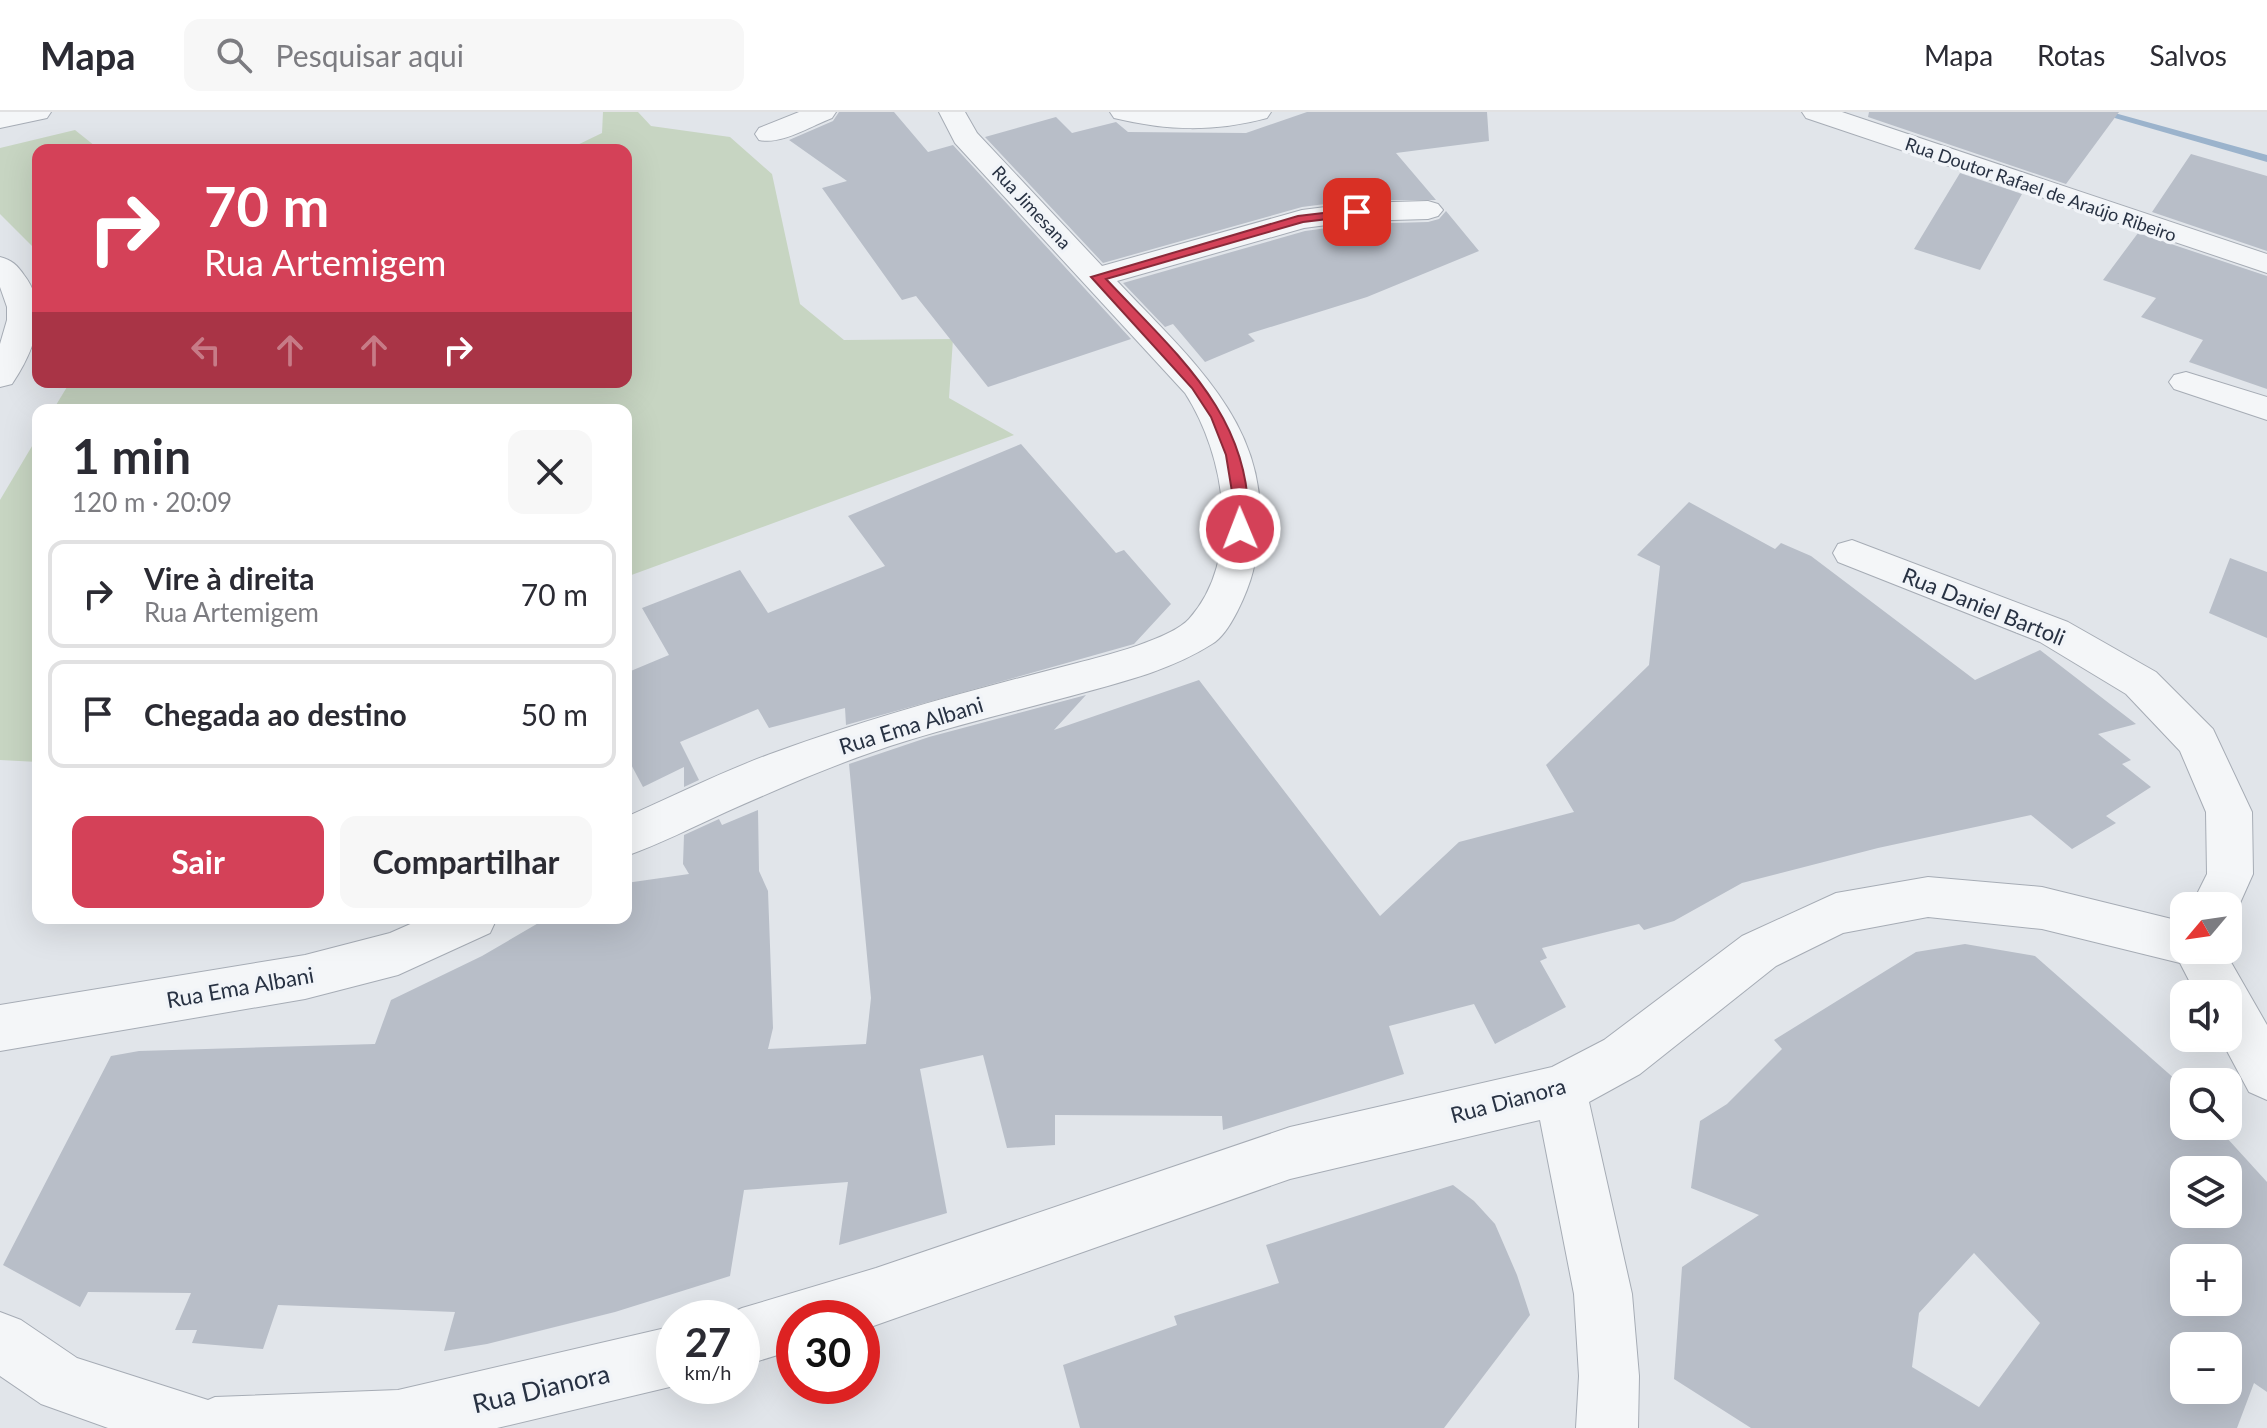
<!DOCTYPE html>
<html lang="pt">
<head>
<meta charset="utf-8">
<style>
  body { margin:0; font-family:Lato,sans-serif; background:#f7f7f7; color:#2b2b33; height:100vh; display:flex; flex-direction:column; font-size:30px; white-space:nowrap }
  * { box-sizing:border-box; margin:0 }
  p { font-size:26px; color:#7c7c81 }
  .icon { flex:none; width:44px; height:44px; fill:none; stroke:currentColor; stroke-width:2; stroke-linecap:round; stroke-linejoin:round }
  .map { position:relative; flex:1; overflow:hidden }
  .drawer { position:absolute; left:32px; top:292px; width:600px; height:520px; display:flex; flex-direction:column; background:#fff; border-radius:16px; box-shadow:0 8px 32px #0002 }
  .drawer>* { flex:none }
  .banner { position:absolute; left:32px; top:32px; width:600px; height:244px; border-radius:16px; box-shadow:0 8px 32px #0002; background:#d44158; color:#fff; overflow:hidden }
  .needle { width:52px; rotate:241deg }
  .fabs { position:absolute; left:2170px; top:780px; display:grid; gap:16px }
  .fabs a { display:grid; place-items:center; width:72px; height:72px; border-radius:16px; background:#fff; box-shadow:0 8px 32px #0002; font-size:40px }
  .speed { position:absolute; left:656px; top:1188px; display:flex; gap:16px; font-size:40px; font-weight:700; text-align:center }
  .speed>* { display:grid; place-content:center; width:104px; height:104px; border-radius:50%; background:#fff; box-shadow:0 8px 32px #0002; line-height:1 }
  .speed small { font-size:20px; font-weight:400 }
  .speed .limit { border:12px solid #d22; background:#fff; color:#111 }
  .pin { position:absolute; display:grid; place-items:center; width:68px; height:68px; color:#fff; margin:-34px; border-radius:16px; box-shadow:0 4px 12px #0006 }
  .me { position:absolute; width:88px; margin:-44px; rotate:359deg; stroke-linejoin:round; filter:drop-shadow(0 0 6px #0008) }
  .turn { display:flex; align-items:center; gap:28px; height:168px; padding:0 40px; font-size:36px }
  .turn .icon { width:104px; height:104px; stroke-width:2.5 }
  .turn b { display:block; font-size:56px; line-height:68px }
  .lanes { display:flex; align-items:center; height:76px; padding:0 40px; background:#0003; justify-content:center; gap:40px; direction:ltr }
  .lanes .off { opacity:.35 }
  .round { display:grid; place-items:center; flex:none; width:84px; height:84px; border-radius:16px; background:#f7f7f7 }
  .overview { display:flex; align-items:center; justify-content:space-between; height:136px; padding:0 40px }
  h1 { font-size:48px; font-weight:700; line-height:60px }
  .cta { display:flex; gap:16px; margin-top:auto; padding:16px 40px }
  .cta a { flex:1; height:92px; border-radius:16px; background:#d44158; color:#fff; font-size:32px; font-weight:700; line-height:92px; text-align:center }
  .cta a+a { background:#f7f7f7; color:#2b2b33 }
  ul { padding:0; list-style:none }
  li { display:flex; align-items:center; gap:24px; height:108px; margin:0 16px 12px; padding:0 24px; border:4px solid #e1e1e2; border-radius:16px }
  li div { flex:1 }
  li b { display:block; font-size:30px }
  li em { font-style:normal }
  header { display:flex; align-items:center; gap:48px; box-sizing:border-box; height:112px; padding:0 40px; background:#fff; border-bottom:2px solid #e1e1e2 }
  header strong { font-size:38px }
  nav { display:flex; gap:44px; margin-inline-start:auto; font-size:28px }
  .search { width:560px; height:72px; background:#f7f7f7; display:flex; align-items:center; gap:20px; box-sizing:border-box; padding:0 28px; border-radius:16px; color:#7c7c81; font-size:30px }
  .map>svg:first-child { display:block }
  .green { fill:#c7d5c2 }
  .lines { fill:none; stroke-linecap:round; stroke-linejoin:round }
  .stream { fill:#9bb3cc; fill-rule:evenodd }
  .building { fill:#b8bec8; fill-rule:evenodd }
  .street-casing { stroke:#a6acb5; stroke-width:2 }
  .street { fill:#f4f6f8; fill-rule:evenodd }
  .route { fill:#d44158; stroke:#8a2a39; stroke-width:2 }
  .labels { text-anchor:middle; dominant-baseline:central; stroke-width:7; stroke-linejoin:round; paint-order:stroke }
  .far-street-label { font-size:18px; fill:#283243; stroke:#f1f4f8 }
  .street-label { font-size:22px; fill:#283243; stroke:#f1f4f8 }
  .near-street-label { font-size:26px; fill:#283243; stroke:#f1f4f8 }
</style>
</head>
<body>
<header>
<strong>Mapa</strong>
<div class="search"><svg class="icon" aria-label="search" viewBox="0 0 24 24"><circle cx="10" cy="10" r="6"/><path d="M15 15l6 6"/></svg>Pesquisar aqui</div>
<nav><a>Mapa</a><a>Rotas</a><a>Salvos</a></nav>
</header>
<div class="map">
<svg width="2267" height="1316" viewBox="0 0 2267 1316">
  <rect width="100%" height="100%" fill="#e1e5ea"/>
  <path class="green" d="M 603,0 L 638,0 L 651,14 L 730,25 L 772,62 L 800,192 L 844,228 L 953,227 L 949,286 L 1014,323 L 626,465 L 626,298 L 53,298 L 70,270 L 626,270 L 626,38 L 567,38 L 602,21 Z
    M 75,18 L 100,38 L 38,38 L 38,140 L 0,102 L 0,36 Z
    M 38,324 L 38,650 L 0,648 L 0,388 Z"/>
  <g class="lines">
    <path class="stream" d="M 2094,0 L 2111,0 L 2267,43 L 2267,50 Z"/>
  </g>
  <path class="building" d="M 839,0 L 894,0 L 928,40 L 953,33 L 1131,227 L 988,275 L 916,184 L 902,188 L 822,76 L 847,69 L 789,28 L 833,9 Z
    M 1307,0 L 1487,0 L 1489,29 L 1396,41 L 1436,88 L 1357,88 L 1302,95 L 1103,151 L 985,25 L 1056,5 L 1072,21 L 1116,10 L 1128,20 L 1246,21 Z
    M 1869,0 L 2119,0 L 2066,72 L 1868,5 Z
    M 2191,42 L 2267,64 L 2267,139 L 2152,100 Z
    M 1960,61 L 2022,82 L 1980,158 L 1914,137 Z
    M 1446,99 L 1479,139 L 1367,185 L 1248,222 L 1255,229 L 1205,250 L 1173,212 L 1165,215 L 1123,171 L 1305,119 L 1357,112 L 1428,110 L 1439,107 Z
    M 2138,121 L 2267,164 L 2267,277 L 2189,250 L 2203,228 L 2141,205 L 2156,186 L 2103,168 Z
    M 1021,332 L 1116,441 L 1124,438 L 1171,492 L 1134,532 L 846,613 L 845,596 L 769,616 L 758,597 L 680,630 L 699,668 L 684,675 L 684,655 L 643,675 L 626,643 L 626,561 L 669,543 L 642,496 L 740,458 L 768,501 L 885,454 L 848,404 Z
    M 1689,390 L 1775,437 L 1781,431 L 1811,444 L 1975,568 L 2040,538 L 2136,612 L 2098,622 L 2131,648 L 2122,652 L 2151,675 L 2106,704 L 2116,711 L 2072,737 L 2031,703 L 1878,736 L 1742,771 L 1674,809 L 1644,818 L 1639,812 L 1542,836 L 1547,846 L 1540,849 L 1566,895 L 1495,932 L 1474,892 L 1389,914 L 1404,962 L 1223,1018 L 1222,1004 L 1055,1003 L 1055,1033 L 1007,1036 L 983,943 L 920,957 L 947,1101 L 839,1133 L 848,1070 L 744,1078 L 730,1164 L 615,1200 L 487,1232 L 444,1239 L 455,1200 L 278,1193 L 263,1237 L 192,1231 L 197,1218 L 175,1218 L 191,1181 L 88,1180 L 80,1195 L 3,1153 L 111,944 L 139,939 L 375,932 L 391,888 L 482,844 L 547,806 L 626,806 L 626,771 L 689,762 L 683,752 L 684,723 L 719,707 L 722,713 L 758,698 L 759,759 L 768,779 L 773,916 L 768,937 L 866,932 L 871,886 L 849,652 L 929,625 L 1086,583 L 1054,618 L 1199,568 L 1380,804 L 1459,730 L 1574,700 L 1546,653 L 1649,553 L 1660,454 L 1637,443 Z
    M 2230,446 L 2267,460 L 2267,526 L 2209,501 Z
    M 1965,832 L 2035,844 L 2184,975 L 2184,1014 L 2216,1014 L 2267,1070 L 2267,1280 L 2254,1271 L 2237,1316 L 1751,1316 L 1674,1267 L 1682,1155 L 1759,1103 L 1691,1076 L 1700,1009 L 1727,992 L 1782,937 L 1774,928 L 1916,840 ZM 2184,1058 L 2228,1058 L 2228,1102 L 2184,1102 ZM 1974,1141 L 2040,1211 L 1979,1295 L 1912,1255 L 1919,1201 ZM 2184,1146 L 2228,1146 L 2228,1190 L 2184,1190 ZM 2184,1234 L 2228,1234 L 2228,1278 L 2184,1278 Z
    M 1453,1073 L 1474,1089 L 1495,1112 L 1517,1163 L 1530,1203 L 1444,1316 L 1080,1316 L 1063,1253 L 1177,1213 L 1174,1204 L 1279,1171 L 1266,1133 Z"/>
  <g class="lines">
    <g class="street-casing">
      <path id="street" d="M 0,0 L 51,0 L 47,6 L 0,16 Z
        M 799,0 L 836,0 L 832,6 C 811,14 782,33 759,28 L 755,22 L 759,16 Z
        M 939,0 L 965,0 L 977,21 L 1102,154 L 1302,98 L 1357,91 L 1428,89 L 1438,92 L 1443,98 L 1438,104 L 1428,107 L 1357,109 L 1304,116 L 1117,169 C 1199,256 1286,326 1253,459 C 1248,479 1230,522 1212,532 C 1173,557 1126,569 1082,581 C 1024,597 964,611 906,629 C 844,648 785,674 726,700 C 693,715 660,732 626,744 L 626,705 C 676,683 725,658 776,640 C 875,604 976,577 1077,551 C 1104,544 1171,527 1189,507 C 1243,447 1225,343 1185,281 L 955,31 Z
        M 1110,0 L 1271,0 L 1267,6 C 1215,20 1167,19 1114,6 Z
        M 1802,0 L 1842,0 L 2267,142 L 2267,161 L 1806,6 Z
        M 0,145 C 12,148 17,153 24,163 C 51,198 34,239 12,272 L 0,275 L 0,232 L 7,208 L 7,195 L 0,175 Z
        M 2186,260 L 2267,285 L 2267,308 L 2174,277 L 2169,270 L 2174,263 Z
        M 1852,428 L 2068,510 L 2156,560 L 2213,617 L 2252,700 L 2253,762 L 2232,809 L 2228,810 L 2228,794 L 2191,794 L 2207,762 L 2206,700 L 2180,639 L 2126,582 L 2040,530 L 1838,450 L 1833,441 L 1838,432 Z
        M 1928,765 L 2042,775 L 2184,810 L 2184,838 L 2224,838 L 2267,913 L 2267,988 L 2249,980 L 2220,926 L 2228,926 L 2228,882 L 2196,882 L 2180,851 L 2042,817 L 1928,805 L 1843,821 L 1776,854 L 1640,962 L 1589,990 L 1632,1182 L 1639,1264 L 1638,1316 L 1576,1316 L 1579,1264 L 1574,1182 L 1540,1008 L 1290,1067 L 862,1218 L 862,1206 L 794,1206 L 794,1238 L 742,1254 L 742,1206 L 720,1206 L 742,1196 L 876,1156 L 1290,1015 L 1552,955 L 1604,928 L 1742,824 L 1836,781 Z
        M 424,806 L 497,806 L 490,821 L 398,863 L 305,887 L 0,939 L 0,893 L 305,843 L 390,821 Z
        M 0,1200 L 21,1208 L 77,1246 L 208,1288 L 215,1285 L 398,1278 L 674,1214 L 674,1274 L 497,1316 L 108,1316 L 41,1292 L 0,1264 Z"/>
    </g>
    <use href="#street" class="street"/>
  </g>
  <path class="route" d="M 1357,97 L 1361,98 L 1361,103 L 1303,110 L 1106,167 C 1175,241 1255,306 1248,417 L 1240,422 L 1235,421 L 1234,392 L 1226,343 L 1211,305 L 1192,276 L 1091,165 L 1298,104 Z"/>
  <g class="labels">
    <g class="far-street-label">
      <text transform="translate(2041 77) rotate(19)">Rua Doutor Rafael de Araújo Ribeiro</text>
      <text transform="translate(1032 95) rotate(47)">Rua Jimesana</text>
    </g>
    <g class="street-label">
      <text transform="translate(1984 494) rotate(22)">Rua Daniel Bartoli</text>
      <text transform="translate(911 613) rotate(-17)">Rua Ema Albani</text>
      <text transform="translate(240 875) rotate(-10)">Rua Ema Albani</text>
      <text transform="translate(1508 988) rotate(-15)">Rua Dianora</text>
    </g>
    <g class="near-street-label">
      <text transform="translate(541 1276) rotate(-13)">Rua Dianora</text>
    </g>
  </g>
</svg>
<div class="fabs">
<a><svg class="needle" viewBox="-14 -14 28 28"><path d="M0-13l5 13h-10z" fill="#e53935"/><path d="M0 13l5-13h-10z" fill="#7c7c81"/></svg></a>
<a><svg class="icon" aria-label="sound" viewBox="0 0 24 24"><path d="M4 9h4l5-4v14l-5-4H4zM17 9q2 3 0 6"/></svg></a>
<a><svg class="icon" aria-label="search" viewBox="0 0 24 24"><circle cx="10" cy="10" r="6"/><path d="M15 15l6 6"/></svg></a>
<a><svg class="icon" aria-label="layers" viewBox="0 0 24 24"><path d="M12 4l9 5-9 5-9-5zM3 14l9 5 9-5"/></svg></a>
<a>+</a>
<a>−</a>
</div>
<div class="speed"><div>27<small>km/h</small></div><div class="limit">30</div></div>
<div class="pin" style="left:1357px;top:100px;background:#d93025"><svg class="icon" aria-label="arrive" viewBox="0 0 24 24"><path d="M6 21V4h12l-3 4 3 4H6"/></svg></div>
<svg class="me" style="left:1240px;top:417px" viewBox="-20 -20 40 40"><circle r="17" fill="#d44158" stroke="#fff" stroke-width="3"/><path d="M0-11L8 9 0 5-8 9z" fill="#fff"/></svg>
<div class="banner">
<div class="turn"><svg class="icon" aria-label="right" viewBox="0 0 24 24"><path d="M7 20v-9h11M14 6l5 5-5 5"/></svg><div><b>70 m</b>Rua Artemigem</div></div>
<div class="lanes"><svg class="icon off" aria-label="left" viewBox="0 0 24 24"><path d="M17 20v-9H6M10 6l-5 5 5 5"/></svg><svg class="icon off" aria-label="ahead" viewBox="0 0 24 24"><path d="M12 20V5M6 11l6-6 6 6"/></svg><svg class="icon off" aria-label="ahead" viewBox="0 0 24 24"><path d="M12 20V5M6 11l6-6 6 6"/></svg><svg class="icon" aria-label="right" viewBox="0 0 24 24"><path d="M7 20v-9h11M14 6l5 5-5 5"/></svg></div>
</div>
<section class="drawer">
<div class="overview"><div><h1>1 min</h1><p>120 m · 20:09</p></div><a class="round"><svg class="icon" aria-label="close" viewBox="0 0 24 24"><path d="M6 6l12 12M18 6L6 18"/></svg></a></div>
<ul>
<li><svg class="icon" aria-label="right" viewBox="0 0 24 24"><path d="M7 20v-9h11M14 6l5 5-5 5"/></svg><div><b>Vire à direita</b><p>Rua Artemigem</p></div><em>70 m</em></li>
<li><svg class="icon" aria-label="arrive" viewBox="0 0 24 24"><path d="M6 21V4h12l-3 4 3 4H6"/></svg><div><b>Chegada ao destino</b></div><em>50 m</em></li>
</ul>
<div class="cta"><a>Sair</a><a>Compartilhar</a></div>
</section>
</div>
</body>
</html>
